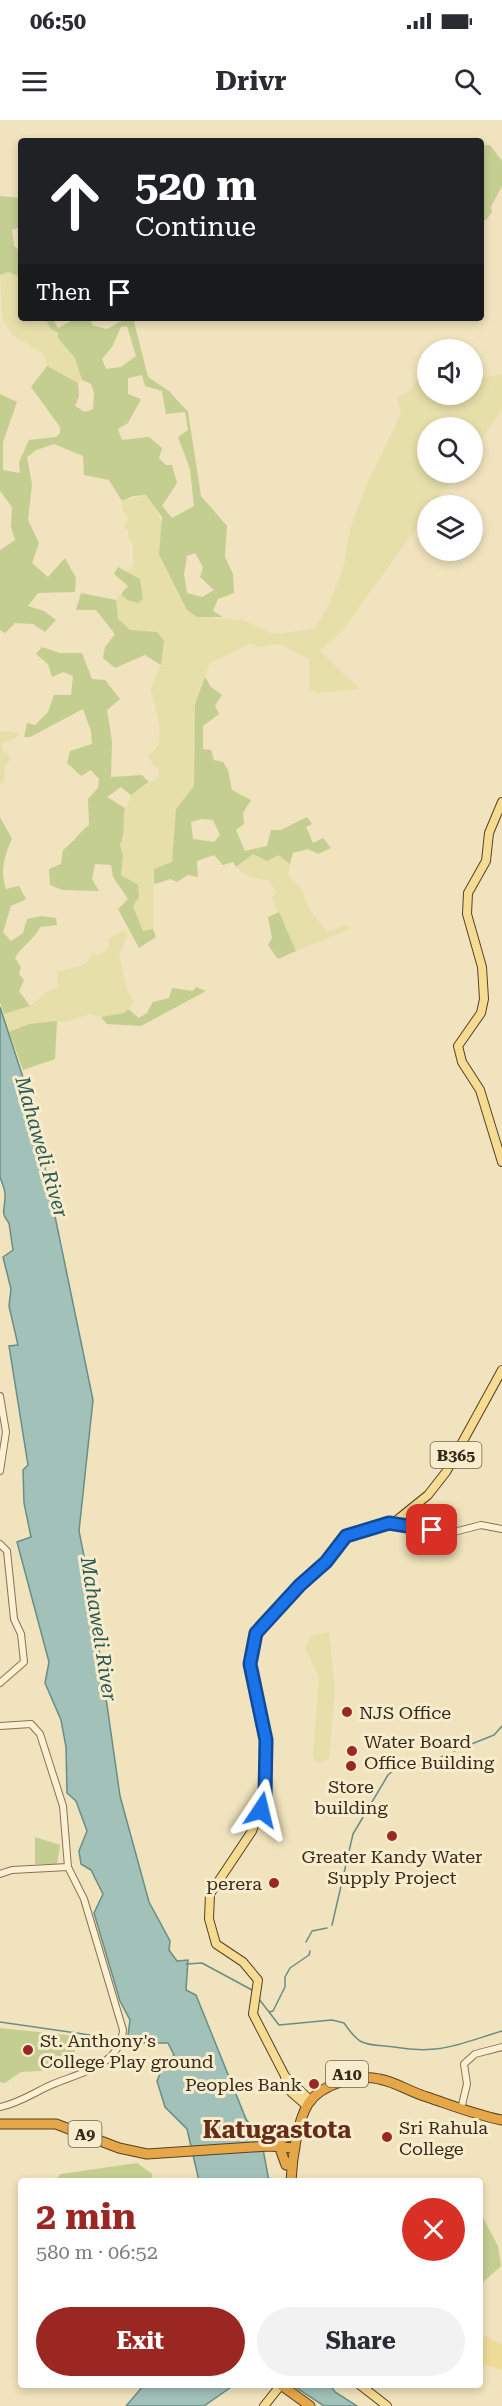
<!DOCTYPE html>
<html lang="en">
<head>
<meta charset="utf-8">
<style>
  body { margin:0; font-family:"Roboto Serif",serif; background:#f2f2f3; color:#2b2b33; height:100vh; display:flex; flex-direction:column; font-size:22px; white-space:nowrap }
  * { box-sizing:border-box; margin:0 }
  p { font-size:20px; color:#7c7c81 }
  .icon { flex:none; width:33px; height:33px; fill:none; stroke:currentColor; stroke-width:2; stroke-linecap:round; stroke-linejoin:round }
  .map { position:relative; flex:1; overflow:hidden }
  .panel { position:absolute; left:18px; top:2058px; width:465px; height:210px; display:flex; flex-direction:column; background:#fff; border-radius:6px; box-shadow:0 3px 9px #0003 }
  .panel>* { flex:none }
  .guide { position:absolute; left:18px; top:18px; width:466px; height:183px; border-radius:6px; box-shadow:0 3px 9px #0003; background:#202124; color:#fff; overflow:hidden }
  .controls { position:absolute; left:417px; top:219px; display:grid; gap:12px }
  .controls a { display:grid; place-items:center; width:66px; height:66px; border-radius:50%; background:#fff; box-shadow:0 3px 9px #0003; font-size:30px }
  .pin { position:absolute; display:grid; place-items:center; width:51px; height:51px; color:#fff; margin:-26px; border-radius:12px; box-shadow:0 3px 9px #0006 }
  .me { position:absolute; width:66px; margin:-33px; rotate:10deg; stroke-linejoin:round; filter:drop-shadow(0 0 4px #0008) }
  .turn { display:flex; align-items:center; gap:21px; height:126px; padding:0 18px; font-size:27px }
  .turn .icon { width:78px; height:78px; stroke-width:2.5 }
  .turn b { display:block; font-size:42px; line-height:51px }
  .then { display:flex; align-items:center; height:57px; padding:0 18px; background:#0003; gap:12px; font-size:22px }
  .round { display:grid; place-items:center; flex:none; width:63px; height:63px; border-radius:32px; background:#f2f2f3 }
  .head { display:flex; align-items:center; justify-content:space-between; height:102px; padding:0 18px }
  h1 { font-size:36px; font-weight:700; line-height:45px; color:#9b2722 }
  .action { display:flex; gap:12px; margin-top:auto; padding:12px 18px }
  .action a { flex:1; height:69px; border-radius:36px; background:#9b2722; color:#fff; font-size:24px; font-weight:700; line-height:69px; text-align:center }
  .action a+a { background:#f2f2f3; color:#2b2b33 }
  .status { display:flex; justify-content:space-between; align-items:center; height:42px; padding:0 30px; background:#fff; direction:ltr }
  .status svg { height:16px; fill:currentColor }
  header { display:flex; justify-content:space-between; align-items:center; height:78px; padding:0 18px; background:#fff; font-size:27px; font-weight:700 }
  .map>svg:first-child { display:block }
  .farmland { fill:#e6dfaa }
  .green { fill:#c4ce91; fill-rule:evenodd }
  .sand { fill:#eedb98 }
  .water { fill:#a1c1b9; stroke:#688f87; stroke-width:1.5 }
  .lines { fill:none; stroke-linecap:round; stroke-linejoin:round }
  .stream { stroke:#688f87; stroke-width:1.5 }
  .minor-casing { stroke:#897356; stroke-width:8 }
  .major-casing { stroke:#56412a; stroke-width:10 }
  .highway-casing { stroke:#56412a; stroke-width:11 }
  .minor { stroke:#fbf0d1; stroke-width:6 }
  .major { stroke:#f6db92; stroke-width:8 }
  .highway { stroke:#e5a748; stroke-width:9 }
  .route-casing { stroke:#114b97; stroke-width:15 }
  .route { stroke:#1a73e8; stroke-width:10 }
  .poi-dot { fill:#9b2722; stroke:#f7edcd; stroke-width:2 }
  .labels { text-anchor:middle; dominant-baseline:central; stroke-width:6; stroke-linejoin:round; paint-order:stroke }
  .shield { fill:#f7edcd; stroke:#716450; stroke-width:1.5 }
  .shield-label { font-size:16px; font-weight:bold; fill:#372a1b }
  .poi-label { font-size:18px; fill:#372a1b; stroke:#f7edcd; text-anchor:start }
  .water-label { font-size:20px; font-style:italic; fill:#295857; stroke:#f7edcd }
  .district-label { font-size:24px; font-weight:bold; fill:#662c18; stroke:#f7edcd }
</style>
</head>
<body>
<div class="status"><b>06:50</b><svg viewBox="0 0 49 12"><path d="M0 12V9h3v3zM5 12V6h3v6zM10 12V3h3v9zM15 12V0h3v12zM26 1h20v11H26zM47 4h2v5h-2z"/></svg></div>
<header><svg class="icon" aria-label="menu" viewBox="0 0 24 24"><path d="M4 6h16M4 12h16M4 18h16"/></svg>Drivr<svg class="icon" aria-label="search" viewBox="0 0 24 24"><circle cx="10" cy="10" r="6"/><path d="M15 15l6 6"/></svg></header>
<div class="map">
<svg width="502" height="2286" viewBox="0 0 502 2286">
  <rect width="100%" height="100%" fill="#f0e3bd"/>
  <path class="farmland" d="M 8,152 L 21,157 L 21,198 L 45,198 L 75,238 L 82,260 L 78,263 L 47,246 L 43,234 L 12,214 L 2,199 L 0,155 Z
    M 425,250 L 428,274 L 472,274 L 473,260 L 502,254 L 502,290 L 473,331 L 472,308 L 428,308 L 428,352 L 457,353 L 433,385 L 428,386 L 427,393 L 342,511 L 320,531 L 360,569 L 318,573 L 310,570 L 309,539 L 280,524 L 259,527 L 251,523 L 210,543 L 195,584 L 194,666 L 176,689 L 172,743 L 154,749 L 153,809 L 143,812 L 121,755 L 123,736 L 120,725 L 124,719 L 122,699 L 131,675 L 159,657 L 159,647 L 155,647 L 148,636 L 159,625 L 160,608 L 151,568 L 161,545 L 164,521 L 152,513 L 130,510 L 118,499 L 116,480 L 121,474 L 127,480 L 131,455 L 127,451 L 133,446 L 133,424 L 128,417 L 128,410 L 124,406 L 128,398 L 122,389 L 122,381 L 146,375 L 153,383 L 163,405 L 159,436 L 178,473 L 211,498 L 242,500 L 273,514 L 315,509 L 330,482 L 343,450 L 350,410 L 366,366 L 401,294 L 397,278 L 409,272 Z
    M 0,611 L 19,613 L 18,617 L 2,623 L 3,631 L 8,634 L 10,642 L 5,644 L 4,662 L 0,664 Z
    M 253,734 L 278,735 L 290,744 L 288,755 L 301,768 L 309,789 L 328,812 L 344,805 L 352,808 L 296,831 L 272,779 L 276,772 L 269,760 L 251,758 L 236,747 Z
    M 124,810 L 128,816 L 119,834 L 127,870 L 134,882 L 124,893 L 101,897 L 90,894 L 68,901 L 29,904 L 9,912 L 4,894 L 30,886 L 49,870 L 57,869 L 58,852 L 86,844 L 93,834 L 101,835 L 109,828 L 108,819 Z
    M 329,1512 L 335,1571 L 329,1639 L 316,1643 L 313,1637 L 319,1557 L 305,1528 L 312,1515 Z"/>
  <path class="green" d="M 482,25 L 490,25 L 502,41 L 502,66 L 491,87 L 492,92 L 487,99 L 482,102 Z
    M 0,76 L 21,78 L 21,107 L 12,110 L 14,126 L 21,131 L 21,157 L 8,152 L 0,155 Z
    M 45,198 L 52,198 L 58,208 L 77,198 L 91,198 L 92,205 L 107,209 L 127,198 L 133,198 L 148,257 L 169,271 L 188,292 L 201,376 L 227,406 L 225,437 L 233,454 L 234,473 L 218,479 L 213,491 L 223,497 L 197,497 L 187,490 L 159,435 L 162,397 L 146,375 L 133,376 L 122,381 L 109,360 L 84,355 L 83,336 L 54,324 L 36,330 L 27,337 L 32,364 L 28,400 L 39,423 L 32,443 L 48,457 L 65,438 L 76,458 L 75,472 L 38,473 L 28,486 L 44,491 L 56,500 L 45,512 L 33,504 L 15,503 L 5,513 L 0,510 L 0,430 L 15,420 L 11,407 L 12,387 L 0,371 L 0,274 L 17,282 L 3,322 L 3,350 L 20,353 L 19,342 L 29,320 L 56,317 L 60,313 L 60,307 L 31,267 L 47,246 L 78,263 L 79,276 L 75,286 L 85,292 L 93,289 L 94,273 L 91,264 L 82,260 L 75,238 L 58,218 L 58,213 L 51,209 ZM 127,206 L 136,236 L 121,247 L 106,249 L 102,239 L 112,227 L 121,207 ZM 142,255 L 145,266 L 162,271 L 166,294 L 185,292 L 188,310 L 178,317 L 190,349 L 194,386 L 172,398 L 162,386 L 177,363 L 172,345 L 166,345 L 159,338 L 162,328 L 149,317 L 122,320 L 118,309 L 128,303 L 141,279 L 128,274 L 128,258 ZM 195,433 L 203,447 L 200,457 L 214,470 L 202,477 L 187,473 L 184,454 L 187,436 Z
    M 118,447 L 140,459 L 143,479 L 138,483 L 127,480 L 121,474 L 128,466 L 114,454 Z
    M 81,473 L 116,480 L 118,499 L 130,510 L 157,512 L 164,521 L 161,545 L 145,535 L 115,548 L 103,538 L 105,527 L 115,514 L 96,490 L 76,490 Z
    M 42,527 L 60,533 L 82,533 L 92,559 L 105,560 L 120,579 L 107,590 L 112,621 L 111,657 L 142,655 L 149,662 L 131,675 L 121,667 L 107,677 L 125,688 C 122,700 126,716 120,725 L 123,736 L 121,755 L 138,765 L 139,777 L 133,786 L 143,811 L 153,809 L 156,817 L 139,828 L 118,789 L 128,779 L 113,757 L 111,745 L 95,744 L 92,759 L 99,771 L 62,770 L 50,765 L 49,749 L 61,744 L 63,730 C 74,722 80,711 89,705 L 88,679 L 98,668 L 99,659 L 91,650 L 81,656 L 67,643 L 70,631 L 92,624 L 91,611 L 83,589 L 30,617 L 24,617 L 27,603 L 35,605 L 48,592 L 54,575 L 71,575 L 73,556 L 63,552 L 52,557 L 48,544 L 36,534 Z
    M 205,557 L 211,567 L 222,575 L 215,586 L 219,594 L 203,606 L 203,629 L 211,630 L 214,640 L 223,642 L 228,650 L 232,670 L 251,680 L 243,693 L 244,704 L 236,710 L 245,731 L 267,726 L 271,710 L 281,710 L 307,697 L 312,704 L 306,707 L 313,723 L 323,718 L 331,728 L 318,734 L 308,729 L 293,733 L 290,744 L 278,735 L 267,741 L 253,734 L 236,747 L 233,742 L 223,745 L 214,735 L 197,741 L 198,757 L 188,755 L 177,762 L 171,759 L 154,764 L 154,749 L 172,742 L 176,689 L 194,666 L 195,584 ZM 202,699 L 213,700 L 220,715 L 214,722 L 193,719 L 191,702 Z
    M 0,697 L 12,719 C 4,736 0,751 6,769 L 19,766 L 26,779 L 11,786 L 3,812 L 11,821 L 23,813 L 27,799 L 41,796 L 56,798 L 57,805 L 40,807 C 34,820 22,825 15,838 L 21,847 L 19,854 L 24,860 L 19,871 L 30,886 L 4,894 L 0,882 Z
    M 279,792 L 296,831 L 278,839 L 268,825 L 272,818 L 268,797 Z
    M 196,867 L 206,871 L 141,906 L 107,904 L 101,897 L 124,893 L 128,889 L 139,898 L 147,893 L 153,882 L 169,878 L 172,868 L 193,871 Z
    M 57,901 L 55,939 L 23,950 L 9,912 L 29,904 Z
    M 35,1717 L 60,1725 L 57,1744 L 35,1744 Z
    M 0,1908 L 75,1916 L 75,1942 L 40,1951 L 21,1952 L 5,1963 L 0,1962 Z
    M 137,2043 L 152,2054 L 151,2061 L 54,2061 L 61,2054 Z
    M 480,2085 L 481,2094 L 498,2126 L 501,2146 L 480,2165 Z"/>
  <path class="sand" d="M 484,2215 L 502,2225 L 502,2250 L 480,2243 Z"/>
  <path class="water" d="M 0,887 L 32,985 L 93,1280 L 79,1411 L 90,1466 L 120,1676 L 149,1782 L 170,1821 L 169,1830 L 177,1841 L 188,1840 L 186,1870 L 196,1875 L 246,1999 L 261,2018 L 269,2061 L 199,2061 L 187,2009 L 165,1987 L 157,1961 L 162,1949 L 174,1935 L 168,1923 L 127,1923 L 130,1900 L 120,1881 L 94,1793 L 103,1774 L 91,1750 L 81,1744 L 79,1731 L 87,1711 L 76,1681 L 67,1673 L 66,1627 L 61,1600 L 45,1563 L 49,1542 L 17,1422 L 31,1417 L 24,1383 L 23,1350 L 28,1345 L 9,1226 L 18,1225 L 9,1186 L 11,1169 L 3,1137 L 13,1130 L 9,1103 C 0,1092 5,1090 5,1077 C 6,1071 2,1063 0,1057 Z
    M 144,2265 L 234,2265 L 204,2286 L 126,2286 Z
    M 292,2265 L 330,2265 L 335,2272 L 357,2286 L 324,2286 Z"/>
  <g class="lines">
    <path class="stream" d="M 454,1631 L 494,1615 L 502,1606
      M 332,1805 L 353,1714 L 388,1655 L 397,1647 L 421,1646 L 448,1634
      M 306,1822 L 312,1811 L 327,1808
      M 186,1844 L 202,1843 L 252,1870
      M 259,1879 L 269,1892 L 273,1891 L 285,1867 L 285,1857 L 290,1848 L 309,1835 L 310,1831
      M 269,1892 L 279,1905 L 332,1900 L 344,1903 C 362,1929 365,1923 394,1927 C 441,1935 458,1924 502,1911
      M 0,1902 L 118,1919"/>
    <g class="minor-casing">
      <path id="minor" d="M 0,1276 L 6,1312 L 0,1351
        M 389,1403 L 454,1412 L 481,1405 L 502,1409
        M 0,1424 L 7,1431 L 14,1499 L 21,1514 L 24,1542 L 0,1563
        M 0,1606 L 31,1604 L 40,1614 L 63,1686 L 68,1747 L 84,1779 L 123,1910 C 120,1947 78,1953 51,1965 C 33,1973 20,1983 0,1987
        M 0,1754 L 12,1750 L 68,1747
        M 461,1989 L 467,1964 L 464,1944 L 475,1934 L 502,1927"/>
    </g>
    <g class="major-casing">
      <path id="major" d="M 502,682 L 489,713 L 486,741 L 468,773 L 467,794 L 482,847 L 484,879 L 481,893 L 458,926 L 462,942 L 480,970 L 502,1042
        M 285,1956 L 311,1981
        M 307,1986 L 292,1973 L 286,1965 L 285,1956 L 253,1894 L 258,1860 L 243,1842 L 216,1824 L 209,1799 L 210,1774 L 252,1711 L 265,1676 L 266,1620 L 250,1544 L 257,1513 L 300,1465 L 326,1442 L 343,1419 L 397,1400 L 428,1375 L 446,1352 L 502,1250
        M 360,2265 L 387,2286
        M 264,2286 L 280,2266"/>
    </g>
    <g class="highway-casing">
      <path id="highway" d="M 0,2004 L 56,2004 L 119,2028 L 147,2034 L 269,2026 L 295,2028
        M 266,2021 L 281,2019 L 294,2014
        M 279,2026 L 286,2045
        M 291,2061 C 292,2040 297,2002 308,1984 C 321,1964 357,1954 379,1959 C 396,1962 410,1972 427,1977 C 451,1985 476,1995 502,2000
        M 281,2265 L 310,2286"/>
    </g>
    <use href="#minor" class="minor"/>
    <use href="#major" class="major"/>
    <use href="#highway" class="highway"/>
  </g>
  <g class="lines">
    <g class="route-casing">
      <path id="route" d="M 261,1690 L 265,1676 L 266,1620 L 250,1544 L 256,1513 L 300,1465 L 326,1442 L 346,1416 L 389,1403 L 432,1410"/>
    </g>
    <use href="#route" class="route"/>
  </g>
  <g class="poi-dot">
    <circle cx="347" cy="1592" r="6"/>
    <circle cx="352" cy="1631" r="6"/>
    <circle cx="351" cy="1646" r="6"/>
    <circle cx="392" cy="1716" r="6"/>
    <circle cx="274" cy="1763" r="6"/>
    <circle cx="28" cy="1930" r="6"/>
    <circle cx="314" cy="1964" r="6"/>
    <circle cx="387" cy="2017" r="6"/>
  </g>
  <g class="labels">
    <g class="shield">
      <rect x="430.5" y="1322" width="51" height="26" rx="4.5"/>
      <rect x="326" y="1941" width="42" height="26" rx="4.5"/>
      <rect x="68.5" y="2001" width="33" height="26" rx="4.5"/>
    </g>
    <g class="shield-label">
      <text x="456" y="1335">B365</text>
      <text x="347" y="1954">A10</text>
      <text x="85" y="2014">A9</text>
    </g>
    <g class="poi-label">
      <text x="359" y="1592">NJS Office</text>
      <text x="364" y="1621">Water Board<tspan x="364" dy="21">Office Building</tspan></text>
      <text x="351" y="1666" text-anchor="middle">Store<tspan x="351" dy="21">building</tspan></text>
      <text x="392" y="1736" text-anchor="middle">Greater Kandy Water<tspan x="392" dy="21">Supply Project</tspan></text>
      <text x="262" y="1763" text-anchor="end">perera</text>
      <text x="40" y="1920">St. Anthony's<tspan x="40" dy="21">College Play ground</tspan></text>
      <text x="302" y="1964" text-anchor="end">Peoples Bank</text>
      <text x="399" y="2007">Sri Rahula<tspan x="399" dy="21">College</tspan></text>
    </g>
    <g class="water-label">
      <text transform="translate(42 1027) rotate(74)">Mahaweli River</text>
      <text transform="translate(99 1509) rotate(81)">Mahaweli River</text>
    </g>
    <g class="district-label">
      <text x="277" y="2010">Katugastota</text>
    </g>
  </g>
</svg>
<div class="controls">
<a><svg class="icon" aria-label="sound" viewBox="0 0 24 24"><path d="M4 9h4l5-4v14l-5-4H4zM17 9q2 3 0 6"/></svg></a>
<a><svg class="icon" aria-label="search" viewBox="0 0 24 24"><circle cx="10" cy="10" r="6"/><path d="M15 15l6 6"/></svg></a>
<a><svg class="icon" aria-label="layers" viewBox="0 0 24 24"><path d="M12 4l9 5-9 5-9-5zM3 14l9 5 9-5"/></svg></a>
</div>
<div class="pin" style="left:432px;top:1410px;background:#d93025"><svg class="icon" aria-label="arrive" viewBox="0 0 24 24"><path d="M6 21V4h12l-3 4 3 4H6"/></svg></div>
<svg class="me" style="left:261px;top:1690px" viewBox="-20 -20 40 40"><path d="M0-17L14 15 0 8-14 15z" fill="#1a73e8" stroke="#fff" stroke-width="4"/></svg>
<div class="guide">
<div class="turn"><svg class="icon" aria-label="ahead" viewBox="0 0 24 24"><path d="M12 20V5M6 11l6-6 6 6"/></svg><div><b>520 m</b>Continue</div></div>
<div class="then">Then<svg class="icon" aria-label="arrive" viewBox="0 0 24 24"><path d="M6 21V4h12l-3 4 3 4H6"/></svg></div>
</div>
<section class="panel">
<div class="head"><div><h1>2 min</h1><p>580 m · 06:52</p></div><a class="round" style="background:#d93025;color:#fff"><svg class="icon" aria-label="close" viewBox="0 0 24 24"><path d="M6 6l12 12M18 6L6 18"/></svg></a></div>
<div class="action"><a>Exit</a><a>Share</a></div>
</section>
</div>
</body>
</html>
